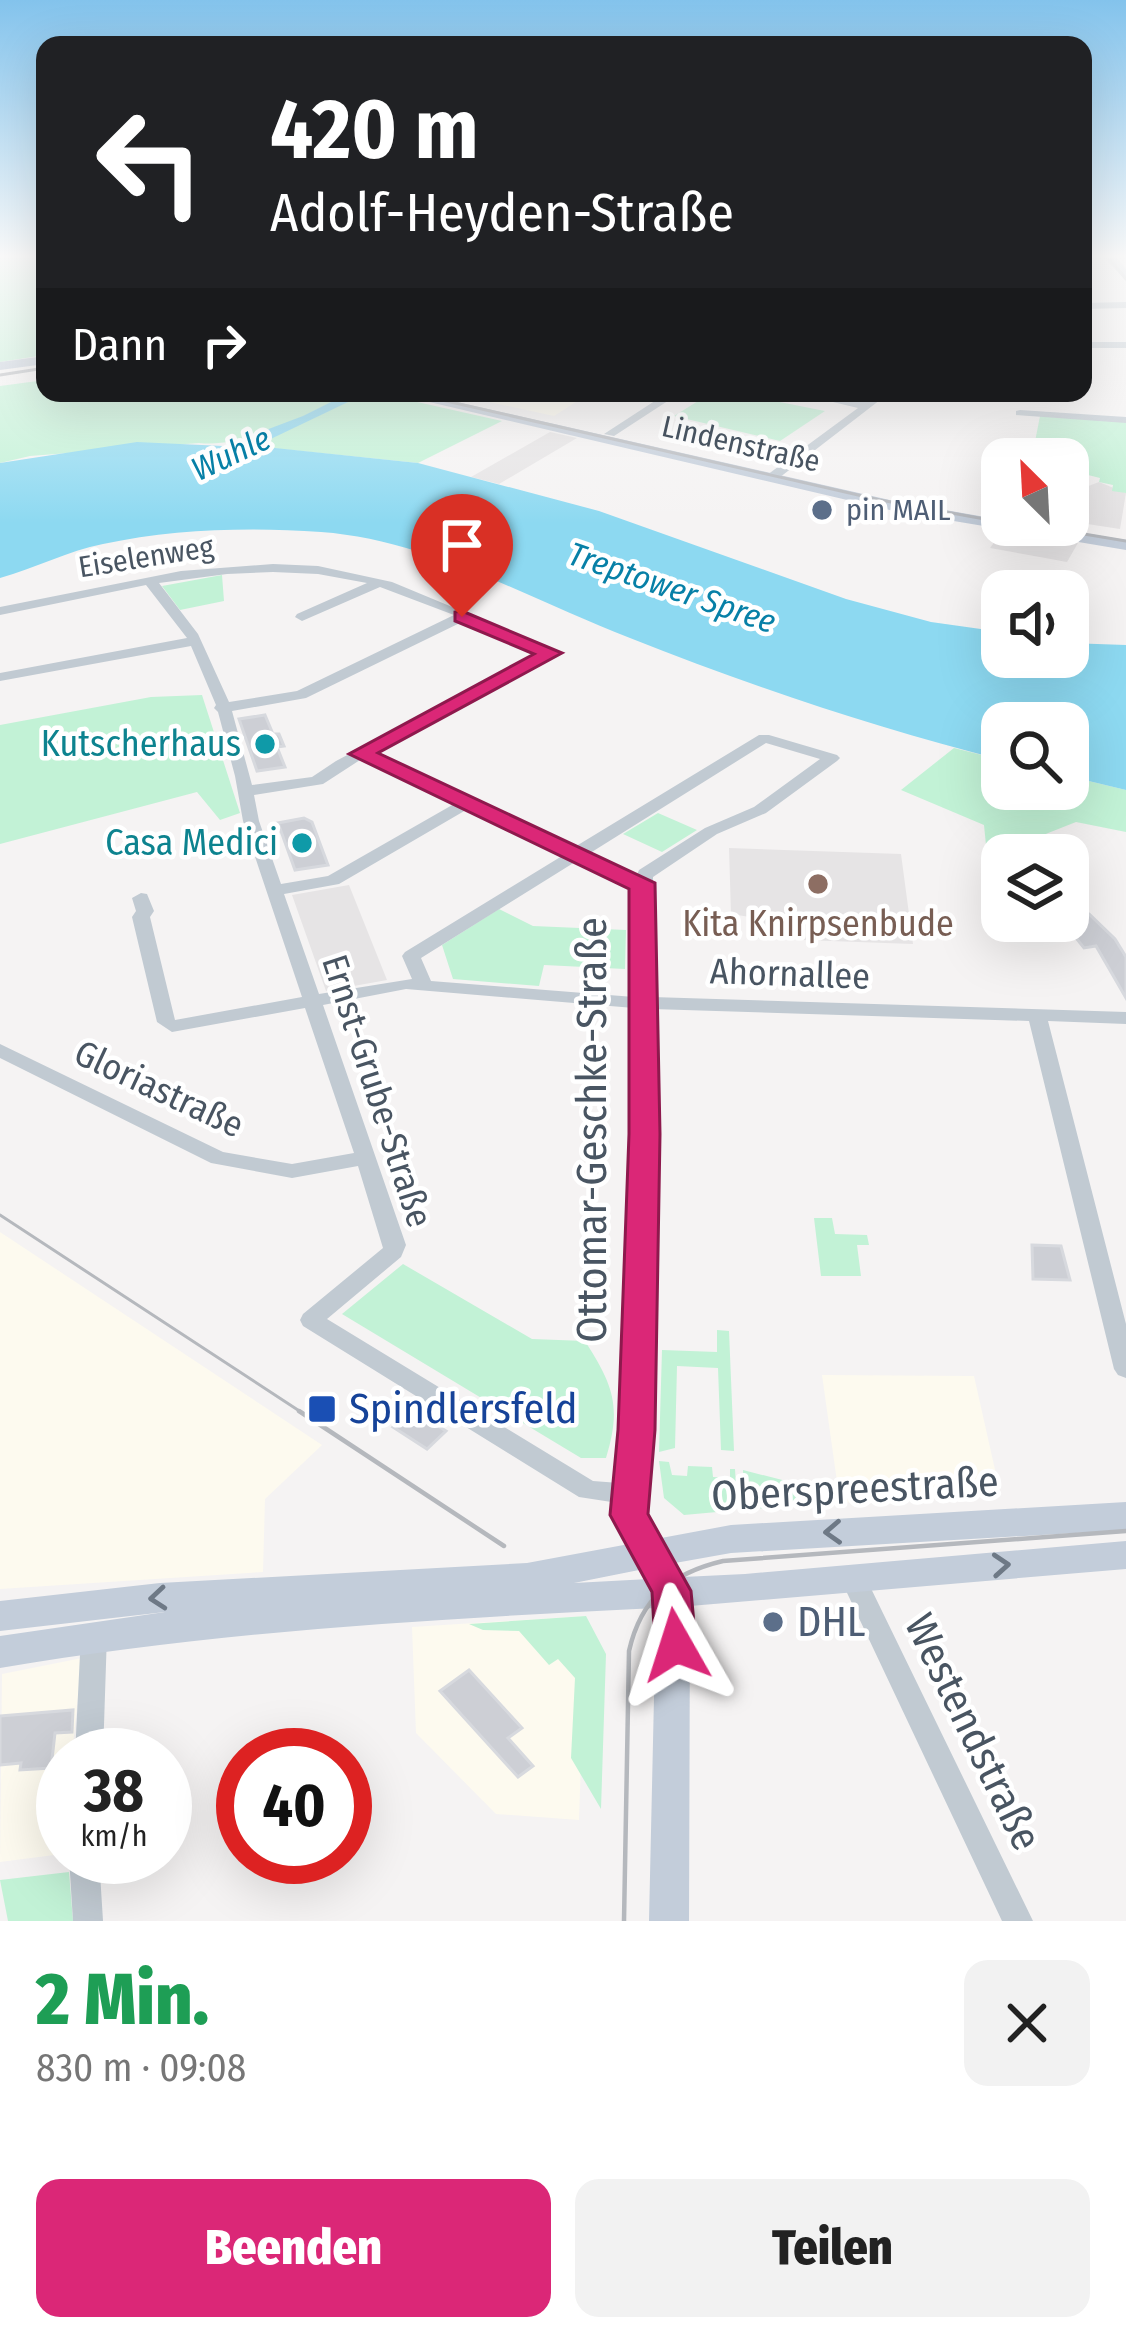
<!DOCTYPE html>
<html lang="de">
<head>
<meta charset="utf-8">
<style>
  body { margin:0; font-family:"Fira Sans Condensed",sans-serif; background:#f2f2f2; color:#222; height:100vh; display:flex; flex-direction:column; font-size:45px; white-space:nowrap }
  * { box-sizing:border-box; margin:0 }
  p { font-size:39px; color:#767676 }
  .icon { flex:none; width:66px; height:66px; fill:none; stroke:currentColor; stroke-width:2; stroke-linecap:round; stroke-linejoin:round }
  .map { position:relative; height:1921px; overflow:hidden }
  .drawer { display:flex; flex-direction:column; background:#fff; flex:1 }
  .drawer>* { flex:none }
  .hud { position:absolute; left:36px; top:36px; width:1056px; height:366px; border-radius:24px; box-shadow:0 12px 48px #0002; background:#202124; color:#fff; overflow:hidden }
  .needle { width:78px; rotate:336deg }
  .controls { position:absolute; left:981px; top:438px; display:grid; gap:24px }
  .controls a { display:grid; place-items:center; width:108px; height:108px; border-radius:24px; background:#fff; box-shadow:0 12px 48px #0002; font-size:60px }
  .speed { position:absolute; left:36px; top:1728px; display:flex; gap:24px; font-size:60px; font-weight:700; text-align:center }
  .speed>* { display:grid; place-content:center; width:156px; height:156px; border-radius:50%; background:#fff; box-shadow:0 12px 48px #0002; line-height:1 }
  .speed small { font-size:30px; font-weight:400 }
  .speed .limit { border:18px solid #d22; background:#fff; color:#111 }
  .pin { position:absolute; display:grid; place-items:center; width:102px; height:102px; color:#fff; margin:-123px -51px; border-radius:50% 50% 50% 0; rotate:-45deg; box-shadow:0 0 12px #0007 }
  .pin .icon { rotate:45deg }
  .me { position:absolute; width:132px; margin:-66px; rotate:354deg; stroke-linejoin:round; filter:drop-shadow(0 0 9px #0008) }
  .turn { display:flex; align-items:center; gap:42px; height:252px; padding:0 36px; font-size:54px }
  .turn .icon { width:156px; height:156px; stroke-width:2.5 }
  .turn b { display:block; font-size:84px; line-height:102px }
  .then { display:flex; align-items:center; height:114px; padding:0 36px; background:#0003; gap:24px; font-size:45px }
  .round { display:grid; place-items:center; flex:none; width:126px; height:126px; border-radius:24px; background:#f2f2f2 }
  .overview { display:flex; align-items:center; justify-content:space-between; height:204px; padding:0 36px }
  h1 { font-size:72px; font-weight:800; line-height:90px; color:#1e9e55 }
  .button { display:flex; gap:24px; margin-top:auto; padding:24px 36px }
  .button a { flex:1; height:138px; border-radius:24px; background:#db2777; color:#fff; font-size:48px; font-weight:800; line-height:138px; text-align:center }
  .button a+a { background:#f2f2f2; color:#222 }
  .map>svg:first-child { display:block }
  .commercial { fill:#fdfaef }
  .education { fill:#e6e4e5 }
  .green { fill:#c2f2d6 }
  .water { fill:#8dd9f1 }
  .building { fill:#cdcfd5; stroke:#d7d9de; stroke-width:3 }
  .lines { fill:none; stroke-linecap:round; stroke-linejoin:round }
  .street { fill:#c1cad2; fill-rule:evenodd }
  .secondary { fill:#c3cdda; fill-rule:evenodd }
  .tram-far1 { stroke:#b5b8bd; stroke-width:3 }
  .tram { stroke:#b5b8bd; stroke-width:4.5 }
  .oneway { stroke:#6e7986 }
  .route { fill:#db2777; stroke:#8e194d; stroke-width:3 }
  .service-dot { fill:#5c6f8a; stroke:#fff; stroke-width:4.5 }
  .culture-dot { fill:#0f9aa8; stroke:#fff; stroke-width:4.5 }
  .education-dot { fill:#8d6e63; stroke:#fff; stroke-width:4.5 }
  .transit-dot { fill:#1a4fb4; stroke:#fff; stroke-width:4.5 }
  .labels { text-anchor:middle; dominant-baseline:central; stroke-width:9; stroke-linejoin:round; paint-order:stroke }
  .far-street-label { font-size:30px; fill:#495562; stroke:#fff }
  .far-service-label { font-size:30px; fill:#4e5e75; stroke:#fff; text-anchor:start }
  .far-water-label { font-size:33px; font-style:italic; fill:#0780a7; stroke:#fff }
  .culture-label { font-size:36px; fill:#0d838f; stroke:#fff; text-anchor:end }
  .education-label { font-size:36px; fill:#785e54; stroke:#fff }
  .street-label { font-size:36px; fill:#495562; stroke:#fff }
  .near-street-label { font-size:42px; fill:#495562; stroke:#fff }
  .near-transit-label { font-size:42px; fill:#164399; stroke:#fff; text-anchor:start }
  .near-service-label { font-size:42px; fill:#4e5e75; stroke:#fff; text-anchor:start }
</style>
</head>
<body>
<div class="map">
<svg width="1126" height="1921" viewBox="0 0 1126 1921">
  <rect width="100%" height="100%" fill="#f5f3f3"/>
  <path class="commercial" d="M 447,393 L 590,393 L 554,416 Z
    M 0,1232 L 322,1445 L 265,1499 L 263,1572 L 0,1589 Z
    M 822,1375 L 974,1376 L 1000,1492 L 840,1503 Z
    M 586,1616 L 579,1820 L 496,1814 L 416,1733 L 412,1627 Z
    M 82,1658 L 72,1755 L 63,1755 L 62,1854 L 0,1862 L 2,1674 Z"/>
  <path class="education" d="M 550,432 L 577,438 L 499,484 L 471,477 Z
    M 1099,482 L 1126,493 L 1120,529 L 1068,521 L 1068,484 L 1086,487 Z
    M 1003,530 L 1078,543 L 1067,562 L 990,548 Z
    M 729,848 L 901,854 L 913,944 L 750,938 L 750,917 L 731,914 Z
    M 349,885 L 387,980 L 326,991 L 292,895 Z"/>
  <path class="green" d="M 0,254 L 45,254 L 45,355 L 0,362 Z
    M 45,380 L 45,393 L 349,393 C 304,416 249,448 199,443 L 30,456 L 0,463 L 0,386 Z
    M 367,393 L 377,393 L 502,421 L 418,463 L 252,446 Z
    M 711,393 L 735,393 L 825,411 L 780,441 L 674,416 Z
    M 1040,416 L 1126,421 L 1126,493 L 1112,491 L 1113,485 L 1099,482 L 1100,478 L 1068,470 L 1068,459 L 1024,458 L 1033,452 Z
    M 222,575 L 224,601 L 180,610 L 162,586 Z
    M 202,695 L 240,813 L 220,820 L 197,792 L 0,844 L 0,725 L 151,697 Z
    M 954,748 L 1002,760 L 1002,789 L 1068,789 L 1068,776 L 1126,790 L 1126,832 L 1076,822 L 1003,851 L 1001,845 L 986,845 L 984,825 L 901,790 Z
    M 658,813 L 697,830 L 662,852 L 623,834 Z
    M 499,909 L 533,926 L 626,930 L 625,969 L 544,965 L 539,986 L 453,979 L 442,945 Z
    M 814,1218 L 832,1218 L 835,1234 L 867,1235 L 869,1245 L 857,1245 L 861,1276 L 821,1276 Z
    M 403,1264 L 532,1339 L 585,1341 C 613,1385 622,1406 606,1458 L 581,1458 L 342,1314 Z
    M 717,1330 L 729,1331 L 734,1451 L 721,1450 L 718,1368 L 677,1366 L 675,1448 L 659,1452 L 662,1350 L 717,1352 Z
    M 659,1461 L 669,1462 L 672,1475 L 687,1476 L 688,1466 L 712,1467 L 713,1477 L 730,1478 L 730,1469 L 735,1469 L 737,1502 L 728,1511 L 684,1515 L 664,1498 Z
    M 743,1470 L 821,1490 L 824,1504 L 754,1509 L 744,1496 Z
    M 586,1616 L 606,1654 L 601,1809 L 571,1758 L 575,1678 L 558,1659 L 549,1665 L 519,1631 L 483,1630 L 469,1624 Z
    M 69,1872 L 73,1921 L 8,1921 L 0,1880 Z"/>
  <path class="water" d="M 349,393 L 367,393 L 256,446 L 418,463 L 599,511 L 846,599 L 931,622 L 1002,632 L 1002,657 L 1068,657 L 1068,643 L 1126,645 L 1126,790 L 1068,776 L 1068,723 L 1002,723 L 1002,760 C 876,728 751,686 630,638 C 531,600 430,540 321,532 C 249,527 174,529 103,544 C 68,551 35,568 0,578 L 0,463 L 137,442 L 223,446 L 303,416 Z"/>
  <path class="building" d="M 265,715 L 273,734 L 279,734 L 284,746 L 277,747 L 285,767 L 257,771 L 239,719 Z
    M 304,818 L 312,822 L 328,865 L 295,870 L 278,823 Z
    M 1068,911 L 1089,914 L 1115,939 L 1126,957 L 1126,998 L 1096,946 L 1084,948 L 1068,928 Z
    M 1032,1245 L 1061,1246 L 1070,1280 L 1033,1279 Z
    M 413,1410 L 446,1431 L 427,1449 L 393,1427 Z
    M 469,1670 L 522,1728 L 508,1738 L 533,1766 L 518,1777 L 440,1691 Z
    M 73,1710 L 72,1732 L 55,1733 L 51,1768 L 20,1770 L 21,1763 L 0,1765 L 0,1716 Z"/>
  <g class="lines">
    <path class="street" d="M 1083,254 L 1091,254 L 1083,257 Z
      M 1126,302 L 1126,308 L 1083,309 L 1083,303 Z
      M 1083,342 L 1126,342 L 1126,348 L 1083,348 Z
      M 667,393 L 680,393 L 614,436 L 604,434 Z
      M 795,393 L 817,393 L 865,402 L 877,393 L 889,393 L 775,481 L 767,481 L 767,475 L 858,408 Z
      M 1020,410 L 1126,417 L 1126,423 L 1016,415 L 1016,411 Z
      M 273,564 L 318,566 L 392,582 L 556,650 L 556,656 L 372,754 L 573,848 L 759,735 L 769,735 L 837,755 L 840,758 L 837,761 L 766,813 L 717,834 L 653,877 L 652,997 L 1126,1012 L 1126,1024 L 1048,1021 L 1126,1324 L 1126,1378 L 1118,1375 L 1114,1369 L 1029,1021 L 652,1009 L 654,1134 L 648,1430 L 642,1514 L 666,1553 L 662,1560 L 653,1564 L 644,1560 L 617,1515 L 618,1503 L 579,1497 L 303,1326 L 300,1320 L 303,1314 L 383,1248 L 358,1166 L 292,1178 L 211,1163 L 0,1058 L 0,1044 L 223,1152 L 292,1164 L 354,1153 L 305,1008 L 172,1032 L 157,1022 L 132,917 L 136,911 L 132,898 L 141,893 L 147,894 L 154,911 L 150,917 L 175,1020 L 302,997 L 243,821 L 235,776 L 218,712 L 214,708 L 216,705 L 191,646 L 0,681 L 0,673 L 187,638 L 146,585 L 0,615 L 0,607 L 181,571 ZM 273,572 L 318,574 L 367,583 L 297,614 L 295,617 L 302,621 L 380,587 L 454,615 L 297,691 L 229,702 L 198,634 L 159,583 L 227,574 ZM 466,620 L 540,653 L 336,761 L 312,777 L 252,785 L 232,711 L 306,698 ZM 766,743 L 820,759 L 754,807 L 705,828 L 639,870 L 636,877 L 587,855 ZM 360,760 L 454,804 L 328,876 L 281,884 L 259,821 L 254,795 L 323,784 ZM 466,810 L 562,856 L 405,952 L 402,956 L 412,979 L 319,994 L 284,894 L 339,884 ZM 575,862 L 633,887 L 634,997 L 431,981 L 421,958 ZM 406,989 L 634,1008 C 634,1166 633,1326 619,1483 L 593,1481 L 327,1319 L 401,1257 L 406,1245 L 323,1005 Z
      M 853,1567 L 862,1570 L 1033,1921 L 1002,1921 L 840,1578 L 844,1570 Z
      M 94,1623 L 103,1626 L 107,1634 L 103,1755 L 75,1755 L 81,1634 L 85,1626 Z
      M 69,1857 L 99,1857 L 103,1921 L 73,1921 Z"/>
    <path class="secondary" d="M 1101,254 L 1113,254 L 1126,269 L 1126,281 Z
      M 45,356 L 45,364 L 0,370 L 0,362 Z
      M 391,393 L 417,393 L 894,501 L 1002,520 L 1002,525 L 1034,525 L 1126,540 L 1126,550 L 894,511 Z
      M 1126,1502 L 1126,1530 L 731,1553 L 675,1563 L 683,1577 L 745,1574 L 1126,1541 L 1126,1569 L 690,1606 L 689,1921 L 649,1921 L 656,1608 C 436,1619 217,1631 0,1668 L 0,1636 L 165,1612 L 0,1631 L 0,1601 L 160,1583 L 527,1563 L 731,1525 ZM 644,1569 L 649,1579 L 574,1583 Z"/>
    <path class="tram-far1" d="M 1106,254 L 1126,279
      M 0,375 L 45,368
      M 411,393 L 880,500 L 1001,522
      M 1030,525 L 1126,541
      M 0,1215 L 304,1414"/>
    <path class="tram" d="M 299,1411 L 504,1546
      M 624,1921 L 629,1651 C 641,1598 672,1573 723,1561 L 1126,1531"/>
  </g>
  <defs><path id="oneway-chevron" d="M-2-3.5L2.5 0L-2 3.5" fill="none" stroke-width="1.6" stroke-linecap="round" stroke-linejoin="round" transform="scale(3)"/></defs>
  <g class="oneway">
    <use href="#oneway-chevron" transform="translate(833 1532) rotate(177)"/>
    <use href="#oneway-chevron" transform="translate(1001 1565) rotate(-4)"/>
    <use href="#oneway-chevron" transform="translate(158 1598) rotate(175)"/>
  </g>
  <linearGradient id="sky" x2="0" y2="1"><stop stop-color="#83c3ec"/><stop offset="0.49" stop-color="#fafafa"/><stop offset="1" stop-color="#fafafa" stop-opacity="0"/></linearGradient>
  <rect width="1126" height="523" fill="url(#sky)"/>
  <path class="route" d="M 462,611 L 562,653 L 378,753 L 655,883 L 660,1134 L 655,1430 L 648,1514 L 691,1591 L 696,1645 L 690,1657 L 676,1662 L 661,1657 L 655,1645 L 652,1592 L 610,1515 L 618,1430 L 629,1134 L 629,889 L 349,754 L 534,654 L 455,621 L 455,612 Z"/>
  <g class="service-dot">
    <circle cx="822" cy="510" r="12"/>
    <circle cx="773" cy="1622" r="12"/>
  </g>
  <g class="culture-dot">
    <circle cx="265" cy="744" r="12"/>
    <circle cx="302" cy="843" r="12"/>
  </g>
  <circle class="education-dot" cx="818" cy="884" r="12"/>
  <rect class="transit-dot" x="307" y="1394" width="30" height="30" rx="6"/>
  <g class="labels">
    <g class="far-street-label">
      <text transform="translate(741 444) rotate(13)">Lindenstraße</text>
      <text transform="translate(146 557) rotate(-9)">Eiselenweg</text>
    </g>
    <g class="far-service-label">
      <text x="846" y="510">pin MAIL</text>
    </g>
    <g class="far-water-label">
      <text transform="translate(231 454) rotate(-25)">Wuhle</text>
      <text transform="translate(672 588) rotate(19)">Treptower Spree</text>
    </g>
    <g class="culture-label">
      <text x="241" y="744">Kutscherhaus</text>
      <text x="278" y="843">Casa Medici</text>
    </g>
    <g class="education-label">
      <text x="818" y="924">Kita Knirpsenbude</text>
    </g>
    <g class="street-label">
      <text transform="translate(790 974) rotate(2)">Ahornallee</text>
      <text transform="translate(159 1089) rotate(25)">Gloriastraße</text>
      <text transform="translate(377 1091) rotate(72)">Ernst-Grube-Straße</text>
    </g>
    <g class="near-street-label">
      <text transform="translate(592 1130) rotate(-90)">Ottomar-Geschke-Straße</text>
      <text transform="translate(855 1489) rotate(-3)">Oberspreestraße</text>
      <text transform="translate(973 1732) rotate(64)">Westendstraße</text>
    </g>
    <g class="near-transit-label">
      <text x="349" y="1409">Spindlersfeld</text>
    </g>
    <g class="near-service-label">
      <text x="797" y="1622">DHL</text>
    </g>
  </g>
</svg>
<div class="controls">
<a><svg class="needle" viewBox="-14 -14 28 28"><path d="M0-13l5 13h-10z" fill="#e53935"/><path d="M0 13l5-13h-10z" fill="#767676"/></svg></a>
<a><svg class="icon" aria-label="sound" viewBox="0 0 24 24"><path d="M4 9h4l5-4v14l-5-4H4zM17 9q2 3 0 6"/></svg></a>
<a><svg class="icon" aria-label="search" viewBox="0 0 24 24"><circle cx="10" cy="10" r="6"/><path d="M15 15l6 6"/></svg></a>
<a><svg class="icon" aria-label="layers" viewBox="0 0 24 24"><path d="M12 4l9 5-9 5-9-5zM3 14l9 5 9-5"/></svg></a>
</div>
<div class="speed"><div>38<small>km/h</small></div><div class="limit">40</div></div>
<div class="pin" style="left:462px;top:617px;background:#d93025"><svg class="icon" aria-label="arrive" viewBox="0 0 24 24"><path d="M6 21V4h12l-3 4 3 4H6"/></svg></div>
<svg class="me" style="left:676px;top:1645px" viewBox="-20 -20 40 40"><path d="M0-17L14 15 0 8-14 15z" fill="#db2777" stroke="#fff" stroke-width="4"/></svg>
<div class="hud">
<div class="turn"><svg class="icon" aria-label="left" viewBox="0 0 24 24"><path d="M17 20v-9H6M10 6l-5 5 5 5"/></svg><div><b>420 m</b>Adolf-Heyden-Straße</div></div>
<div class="then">Dann<svg class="icon" aria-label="right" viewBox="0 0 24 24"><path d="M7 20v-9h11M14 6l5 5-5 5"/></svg></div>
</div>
</div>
<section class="drawer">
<div class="overview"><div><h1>2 Min.</h1><p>830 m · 09:08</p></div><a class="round"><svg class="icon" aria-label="close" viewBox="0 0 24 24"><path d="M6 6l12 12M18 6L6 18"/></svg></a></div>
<div class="button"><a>Beenden</a><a>Teilen</a></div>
</section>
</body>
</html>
